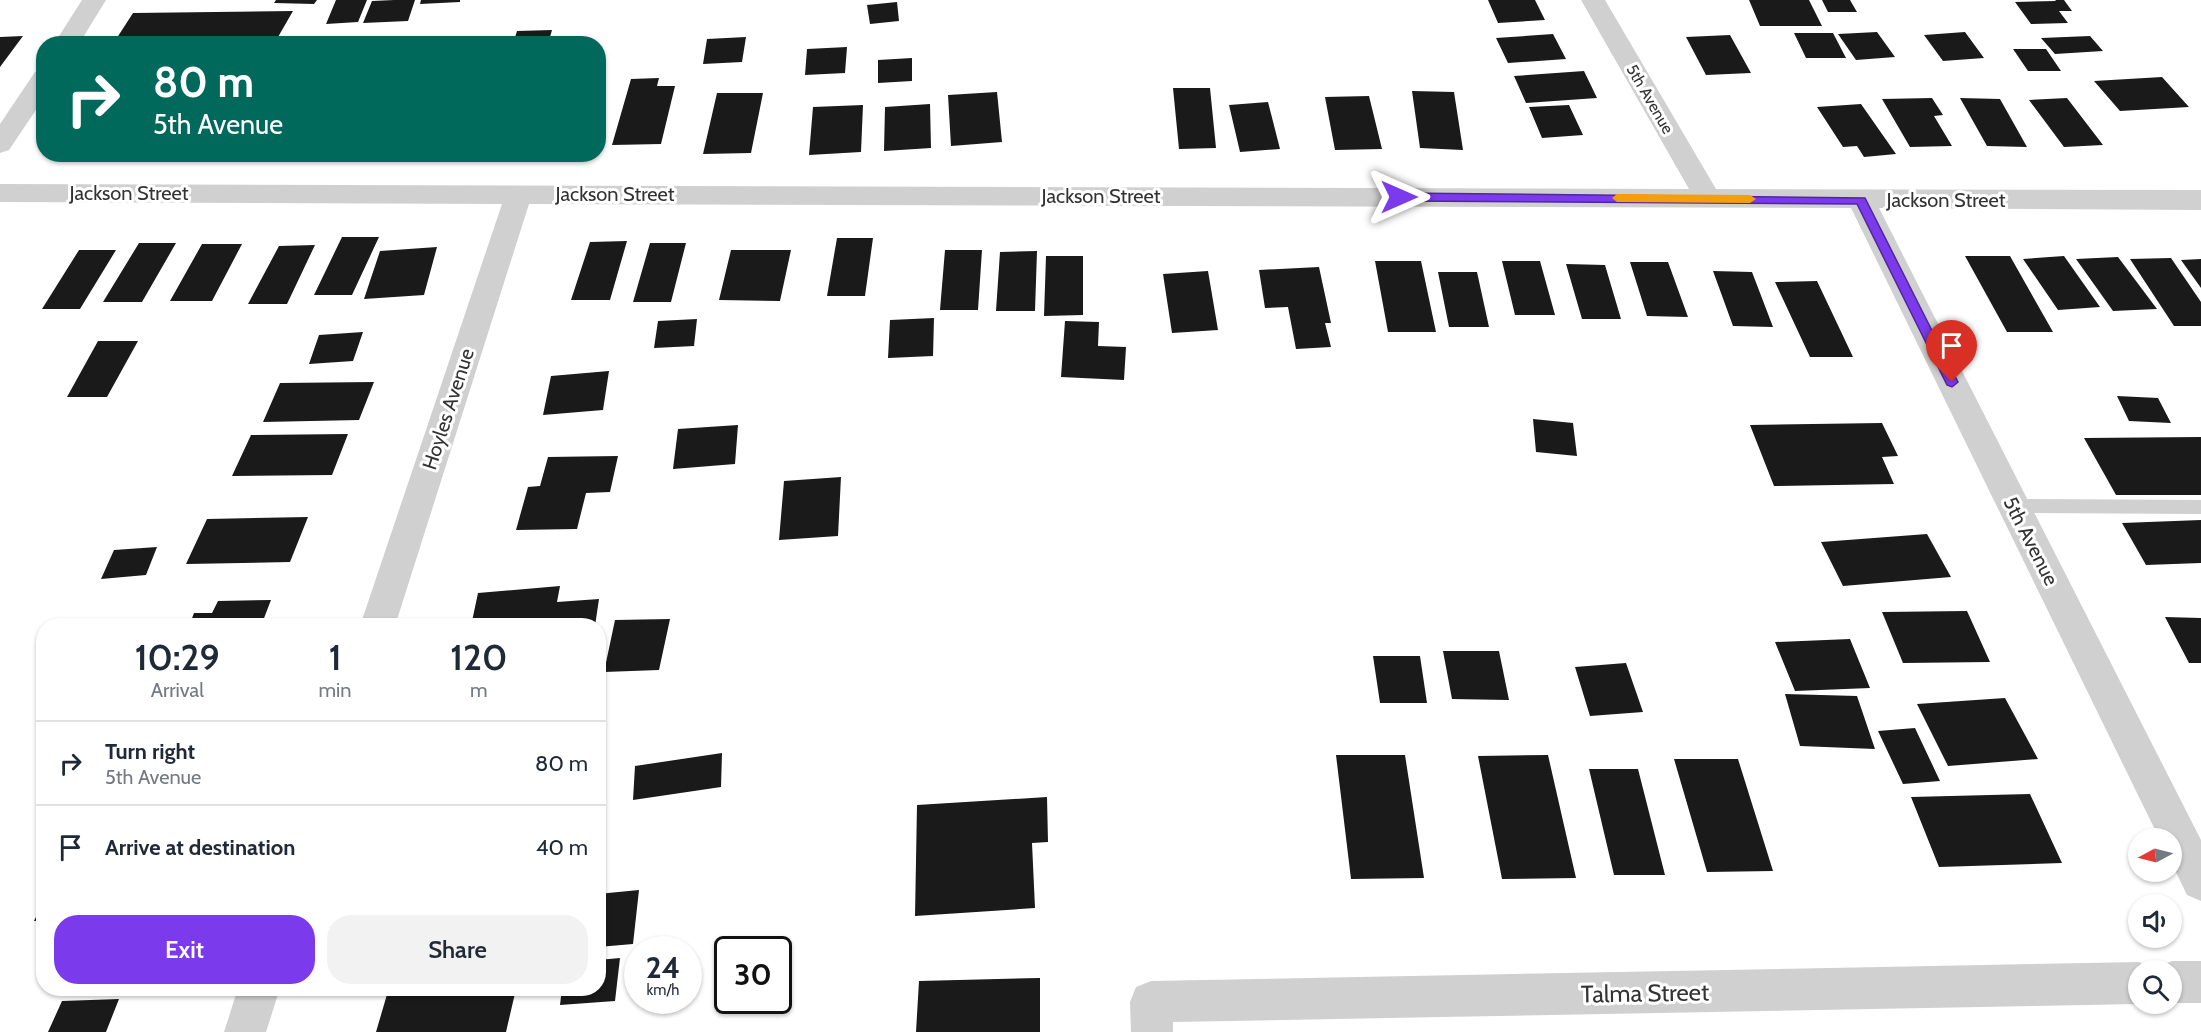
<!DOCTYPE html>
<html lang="en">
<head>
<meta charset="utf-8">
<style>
  body { margin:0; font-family:Cabin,sans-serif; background:#f2f2f3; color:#1f2937; height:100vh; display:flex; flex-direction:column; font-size:22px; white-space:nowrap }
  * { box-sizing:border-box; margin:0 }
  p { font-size:20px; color:#747a83 }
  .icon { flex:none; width:33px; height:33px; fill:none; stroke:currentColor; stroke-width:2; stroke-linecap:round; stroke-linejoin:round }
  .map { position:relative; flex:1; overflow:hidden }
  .details { position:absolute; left:36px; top:618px; width:570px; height:378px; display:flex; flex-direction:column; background:#fff; border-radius:24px; box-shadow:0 2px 4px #0004 }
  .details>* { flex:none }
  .guide { position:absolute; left:36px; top:36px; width:570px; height:126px; border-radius:24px; box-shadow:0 2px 4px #0004; background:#00695c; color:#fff; overflow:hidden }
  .needle { width:39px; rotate:263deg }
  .fabs { position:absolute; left:2128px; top:828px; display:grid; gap:12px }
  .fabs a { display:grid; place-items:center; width:54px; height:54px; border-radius:50%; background:#fff; box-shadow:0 2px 4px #0004; font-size:30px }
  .speed { position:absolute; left:624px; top:936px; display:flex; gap:12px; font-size:30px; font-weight:700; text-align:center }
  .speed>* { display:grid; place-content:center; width:78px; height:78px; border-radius:50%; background:#fff; box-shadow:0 2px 4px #0004; line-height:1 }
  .speed small { font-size:15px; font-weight:400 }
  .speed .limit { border:3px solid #111; border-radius:9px; background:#fff; color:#111 }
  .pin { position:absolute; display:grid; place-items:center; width:51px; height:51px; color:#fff; margin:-62px -26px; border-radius:50% 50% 50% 0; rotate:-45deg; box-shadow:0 0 6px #0007 }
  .pin .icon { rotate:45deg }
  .me { position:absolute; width:66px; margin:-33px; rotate:90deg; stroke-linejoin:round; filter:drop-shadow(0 0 4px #0008) }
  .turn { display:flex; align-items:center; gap:21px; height:126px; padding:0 18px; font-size:27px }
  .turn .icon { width:78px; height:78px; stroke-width:2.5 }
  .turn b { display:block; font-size:42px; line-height:51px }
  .eta { display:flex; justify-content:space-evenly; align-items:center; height:102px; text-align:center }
  .eta b { font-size:36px; font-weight:600; line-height:42px }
  .primary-button { display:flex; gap:12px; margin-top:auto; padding:12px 18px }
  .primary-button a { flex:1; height:69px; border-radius:24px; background:#7c3aed; color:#fff; font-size:24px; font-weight:600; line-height:69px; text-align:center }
  .primary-button a+a { background:#f2f2f3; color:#1f2937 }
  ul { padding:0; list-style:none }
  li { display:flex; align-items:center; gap:18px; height:84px; padding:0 18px; border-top:2px solid #e0e1e3 }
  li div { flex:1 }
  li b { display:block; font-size:22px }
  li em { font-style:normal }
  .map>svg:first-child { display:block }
  .building { fill:#1a1a1a }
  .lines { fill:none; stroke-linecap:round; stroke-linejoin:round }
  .service { fill:#d0d0d0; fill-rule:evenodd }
  .minor { fill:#d0d0d0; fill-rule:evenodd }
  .route { fill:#7c3aed; stroke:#51269a; stroke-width:1.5 }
  .slow { fill:#f59e0b }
  .labels { text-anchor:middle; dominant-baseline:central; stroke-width:6; stroke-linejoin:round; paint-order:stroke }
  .far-street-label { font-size:16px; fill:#333; stroke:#fff }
  .street-label { font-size:20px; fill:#333; stroke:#fff }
  .near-street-label { font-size:24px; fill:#333; stroke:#fff }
</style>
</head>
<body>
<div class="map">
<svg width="2201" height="1032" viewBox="0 0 2201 1032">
  <rect width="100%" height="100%" fill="#fff"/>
  <path class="building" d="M 276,0 L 317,0 L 314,4 L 274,3 Z
    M 336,0 L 367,0 L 358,22 L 326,24 Z
    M 394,0 L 415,0 L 408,21 L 363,23 L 372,1 Z
    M 421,0 L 460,0 L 460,2 L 420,4 Z
    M 1488,0 L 1535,0 L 1545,20 L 1498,23 Z
    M 1749,0 L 1809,0 L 1822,26 L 1760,26 Z
    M 1822,0 L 1850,0 L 1857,12 L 1828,12 Z
    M 2055,0 L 2064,0 L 2072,11 L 2059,11 L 2068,23 L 2031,24 L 2015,2 L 2056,1 Z
    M 897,2 L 899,21 L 870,24 L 867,5 Z
    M 293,11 L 274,44 L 113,44 L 133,13 Z
    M 552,30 L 548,44 L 513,44 L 517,31 Z
    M 1877,32 L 1895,57 L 1856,60 L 1838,34 Z
    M 1965,32 L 1984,58 L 1943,61 L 1924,35 Z
    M 1794,33 L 1833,33 L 1846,58 L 1806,58 Z
    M 1553,34 L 1566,59 L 1508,63 L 1496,38 Z
    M 1730,35 L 1751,73 L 1706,75 L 1686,37 Z
    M 23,36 L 0,67 L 0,37 Z
    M 2090,36 L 2103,51 L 2055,54 L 2041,38 Z
    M 746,37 L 742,62 L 703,64 L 707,39 Z
    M 847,47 L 845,73 L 805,75 L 807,49 Z
    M 2013,49 L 2046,49 L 2061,71 L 2028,71 Z
    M 912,58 L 912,81 L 878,83 L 878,60 Z
    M 1584,71 L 1597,98 L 1526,103 L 1514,76 Z
    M 2162,77 L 2189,107 L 2120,111 L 2094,81 Z
    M 659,78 L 657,86 L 675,86 L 661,144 L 612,145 L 631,79 Z
    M 1173,88 L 1210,88 L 1216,148 L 1179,149 Z
    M 1412,91 L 1454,92 L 1463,150 L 1420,148 Z
    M 997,92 L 1002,142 L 951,146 L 948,95 Z
    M 717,93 L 763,93 L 751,153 L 703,154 Z
    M 1369,96 L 1382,149 L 1335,150 L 1325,97 Z
    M 1932,98 L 1943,115 L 1934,116 L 1952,146 L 1910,147 L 1882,99 Z
    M 1960,98 L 2000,99 L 2027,147 L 1987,146 Z
    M 2067,98 L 2103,145 L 2064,147 L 2029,100 Z
    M 1268,102 L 1280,149 L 1240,152 L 1229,105 Z
    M 930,104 L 931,148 L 884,151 L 885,107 Z
    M 1861,104 L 1896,154 L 1864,157 L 1857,146 L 1843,147 L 1817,107 Z
    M 863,105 L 861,152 L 809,155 L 813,107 Z
    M 1569,105 L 1583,135 L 1542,138 L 1529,107 Z
    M 342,237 L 379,237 L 352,295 L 314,295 Z
    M 837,238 L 873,238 L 865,296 L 827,296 Z
    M 627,241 L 610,300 L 571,300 L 590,242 Z
    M 139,243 L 176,243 L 142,302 L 103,302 Z
    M 650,243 L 686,243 L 671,302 L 633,302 Z
    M 202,244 L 242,244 L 212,301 L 170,301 Z
    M 315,245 L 287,304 L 248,304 L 279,246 Z
    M 437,247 L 424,295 L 364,299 L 380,251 Z
    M 79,250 L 116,250 L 80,309 L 42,309 Z
    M 731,250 L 791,250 L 780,301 L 719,300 Z
    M 945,250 L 982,250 L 978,310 L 940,310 Z
    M 1037,251 L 1035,311 L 996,311 L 1000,252 Z
    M 1046,256 L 1083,256 L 1083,315 L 1044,316 Z
    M 1965,256 L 2010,256 L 2053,332 L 2007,332 Z
    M 2064,256 L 2100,307 L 2058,310 L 2023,259 Z
    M 2118,257 L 2157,309 L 2113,311 L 2076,259 Z
    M 2171,258 L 2201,302 L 2201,326 L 2174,326 L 2130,259 Z
    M 2201,259 L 2201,288 L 2181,260 Z
    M 1375,261 L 1421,261 L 1436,332 L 1388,332 Z
    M 1502,261 L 1540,261 L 1555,315 L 1515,315 Z
    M 1630,262 L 1668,262 L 1688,317 L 1647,316 Z
    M 1566,264 L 1605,265 L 1621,319 L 1582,319 Z
    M 1319,267 L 1331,323 L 1325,323 L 1331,347 L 1296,349 L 1288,307 L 1265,308 L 1259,270 Z
    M 1208,271 L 1218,330 L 1172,333 L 1163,274 Z
    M 1713,271 L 1752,272 L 1773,327 L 1733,326 Z
    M 1438,272 L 1477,272 L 1489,327 L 1449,327 Z
    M 1817,281 L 1853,357 L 1810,357 L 1775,282 Z
    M 934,318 L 933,356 L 888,358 L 890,320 Z
    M 697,319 L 694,346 L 654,348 L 658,321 Z
    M 1065,321 L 1099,322 L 1098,346 L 1126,347 L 1124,380 L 1061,377 Z
    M 363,332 L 353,361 L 309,364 L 319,335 Z
    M 98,341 L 138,341 L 107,397 L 67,397 Z
    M 609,371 L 603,410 L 543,415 L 551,376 Z
    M 374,382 L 359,420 L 263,422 L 280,383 Z
    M 2117,396 L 2158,398 L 2171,423 L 2129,421 Z
    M 1533,419 L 1573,423 L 1577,456 L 1536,452 Z
    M 1882,423 L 1898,456 L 1882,457 L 1894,484 L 1774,486 L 1750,425 Z
    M 738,425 L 735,464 L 673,469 L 678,429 Z
    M 348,434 L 332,475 L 232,476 L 251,435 Z
    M 2201,437 L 2201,495 L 2116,495 L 2084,438 Z
    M 618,456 L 610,492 L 586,493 L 577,529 L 516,530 L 528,487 L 540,486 L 548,457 Z
    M 841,477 L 838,536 L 779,540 L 784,481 Z
    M 308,517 L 290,562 L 186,564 L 207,519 Z
    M 2201,520 L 2201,563 L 2146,565 L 2122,523 Z
    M 1927,534 L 1951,577 L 1843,586 L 1821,542 Z
    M 157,547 L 146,575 L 101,579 L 114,550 Z
    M 560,586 L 557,602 L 599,599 L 595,626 L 471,626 L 478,593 Z
    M 271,600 L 261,626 L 189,626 L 194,613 L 212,613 L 218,601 Z
    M 1967,611 L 1990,662 L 1903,663 L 1882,612 Z
    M 2165,617 L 2201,618 L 2201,663 L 2189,663 Z
    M 670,619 L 659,670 L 604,672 L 615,620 Z
    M 1850,639 L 1870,688 L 1795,691 L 1775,642 Z
    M 1443,651 L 1499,651 L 1509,700 L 1452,699 Z
    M 1373,656 L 1420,656 L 1427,703 L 1380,703 Z
    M 1626,663 L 1643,712 L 1590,716 L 1575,667 Z
    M 1785,694 L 1857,696 L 1875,749 L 1800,746 Z
    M 2005,698 L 2038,759 L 1948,766 L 1917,704 Z
    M 1915,728 L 1940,781 L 1903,784 L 1878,731 Z
    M 722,753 L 721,787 L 633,800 L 635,766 Z
    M 1336,755 L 1405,755 L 1424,878 L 1351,879 Z
    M 1548,755 L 1576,878 L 1502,879 L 1478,756 Z
    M 1674,759 L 1738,759 L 1773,871 L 1707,872 Z
    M 1589,769 L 1638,769 L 1665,875 L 1614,875 Z
    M 2030,794 L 2062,863 L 1939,867 L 1911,797 Z
    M 1047,797 L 1048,842 L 1032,843 L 1035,908 L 915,916 L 917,805 Z
    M 639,890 L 633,944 L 598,947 L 598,894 Z
    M 44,901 L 44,921 L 34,921 Z
    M 620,958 L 615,1001 L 560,1005 L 562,988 L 598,988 L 598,960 Z
    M 1040,978 L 1040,1032 L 916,1032 L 919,981 Z
    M 516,989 L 506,1032 L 376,1032 L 388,991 Z
    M 119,999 L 106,1032 L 48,1032 L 62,1001 Z"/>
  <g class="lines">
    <path class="service" d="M 2014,499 L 2201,500 L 2201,514 L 2014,513 L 2008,511 L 2005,506 L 2008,501 Z"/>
    <path class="minor" d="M 82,0 L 106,0 L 79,44 L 54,44 Z
      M 1581,0 L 1605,0 L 1716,189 L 2201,190 L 2201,210 L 1879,208 L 2201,840 L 2201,901 L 2187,895 L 2172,864 L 2172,838 L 2159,838 L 1851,208 L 529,204 L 395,626 L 360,626 L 502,204 L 0,202 L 0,184 L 1689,189 Z
      M 44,70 L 44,98 L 9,150 L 0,153 L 0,124 L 35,72 Z
      M 2172,961 L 2201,961 L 2201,1003 L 2172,1003 L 2172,970 L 2156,970 L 2157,967 Z
      M 2139,962 L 2154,970 L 2139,970 L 2139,1004 L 1173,1022 L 1173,1032 L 1131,1032 L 1130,1002 L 1136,987 L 1151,981 Z
      M 238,988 L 280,988 L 266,1032 L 224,1032 Z"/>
  </g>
  <path class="route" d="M 1399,193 L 1865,198 L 1958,382 L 1952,387 L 1947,385 L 1857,204 L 1399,201 L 1393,197 Z"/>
  <path class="slow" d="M 1617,194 L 1750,195 L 1756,199 L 1750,203 L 1617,202 L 1612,198 Z"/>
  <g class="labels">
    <g class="far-street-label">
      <text transform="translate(1650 99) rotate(60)">5th Avenue</text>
    </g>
    <g class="street-label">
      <text x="129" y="193">Jackson Street</text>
      <text x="615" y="194">Jackson Street</text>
      <text x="1101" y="196">Jackson Street</text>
      <text x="1946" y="200">Jackson Street</text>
      <text transform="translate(448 409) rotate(-72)">Hoyles Avenue</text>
      <text transform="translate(2031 541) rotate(63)">5th Avenue</text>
    </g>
    <g class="near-street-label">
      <text transform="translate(1645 993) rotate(-1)">Talma Street</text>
    </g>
  </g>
</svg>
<div class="fabs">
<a><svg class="needle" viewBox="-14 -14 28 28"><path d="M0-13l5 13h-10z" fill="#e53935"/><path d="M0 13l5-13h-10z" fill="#747a83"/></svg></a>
<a><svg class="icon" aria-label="sound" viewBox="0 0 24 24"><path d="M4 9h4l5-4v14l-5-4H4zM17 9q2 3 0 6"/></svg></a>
<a><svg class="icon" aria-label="search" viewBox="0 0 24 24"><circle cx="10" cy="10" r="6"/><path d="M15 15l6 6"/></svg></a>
</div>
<div class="speed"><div>24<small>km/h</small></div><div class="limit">30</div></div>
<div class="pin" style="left:1952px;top:382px;background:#d93025"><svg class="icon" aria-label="arrive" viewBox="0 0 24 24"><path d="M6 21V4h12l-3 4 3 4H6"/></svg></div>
<svg class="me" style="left:1399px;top:197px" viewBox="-20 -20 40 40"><path d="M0-17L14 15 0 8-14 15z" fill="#7c3aed" stroke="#fff" stroke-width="4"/></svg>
<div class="guide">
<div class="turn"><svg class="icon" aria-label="right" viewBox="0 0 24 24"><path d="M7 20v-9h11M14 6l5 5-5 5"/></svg><div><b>80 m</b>5th Avenue</div></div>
</div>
<section class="details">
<div class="eta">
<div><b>10:29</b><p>Arrival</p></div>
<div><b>1</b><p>min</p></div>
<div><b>120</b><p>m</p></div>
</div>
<ul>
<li><svg class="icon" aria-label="right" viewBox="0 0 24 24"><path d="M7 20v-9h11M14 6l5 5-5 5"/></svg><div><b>Turn right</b><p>5th Avenue</p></div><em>80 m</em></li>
<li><svg class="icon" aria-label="arrive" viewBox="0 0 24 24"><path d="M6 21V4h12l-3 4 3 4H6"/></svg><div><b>Arrive at destination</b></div><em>40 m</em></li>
</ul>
<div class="primary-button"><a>Exit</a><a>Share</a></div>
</section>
</div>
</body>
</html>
